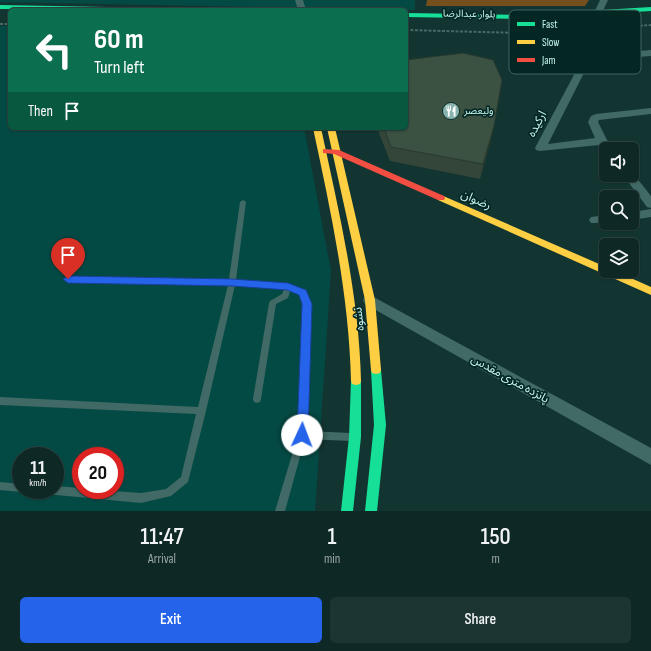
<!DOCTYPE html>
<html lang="en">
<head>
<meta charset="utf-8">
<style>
  body { margin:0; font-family:"Sofia Sans Condensed","Noto Sans Arabic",sans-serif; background:#1c3432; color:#f1f3f6; height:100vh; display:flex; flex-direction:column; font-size:15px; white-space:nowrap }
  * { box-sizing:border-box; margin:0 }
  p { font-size:13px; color:#9ba6a7 }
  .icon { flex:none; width:22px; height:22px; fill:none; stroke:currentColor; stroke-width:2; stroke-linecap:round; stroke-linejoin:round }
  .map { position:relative; height:511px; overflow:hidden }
  .sheet { display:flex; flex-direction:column; background:#0e2826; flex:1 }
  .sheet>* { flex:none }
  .banner { position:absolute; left:8px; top:8px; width:400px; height:122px; border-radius:6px; box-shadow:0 1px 3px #0004,0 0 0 1px #2e4443; background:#0b6e4f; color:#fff; overflow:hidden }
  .controls { position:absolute; left:599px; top:142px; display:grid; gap:8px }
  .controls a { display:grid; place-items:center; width:40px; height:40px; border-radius:6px; background:#0e2826; box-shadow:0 1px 3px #0004,0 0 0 1px #2e4443; font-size:20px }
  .speed { position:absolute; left:12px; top:447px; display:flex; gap:8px; font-size:20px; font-weight:700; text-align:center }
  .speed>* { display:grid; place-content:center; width:52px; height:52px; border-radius:50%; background:#0e2826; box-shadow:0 1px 3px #0004,0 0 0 1px #2e4443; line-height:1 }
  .speed small { font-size:10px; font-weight:400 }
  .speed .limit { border:6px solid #d22; background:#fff; color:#111 }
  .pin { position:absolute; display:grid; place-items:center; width:34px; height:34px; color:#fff; margin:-41px -17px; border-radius:50% 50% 50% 0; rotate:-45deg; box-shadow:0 0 4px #0007 }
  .pin .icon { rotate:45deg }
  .me { position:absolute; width:44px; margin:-22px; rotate:2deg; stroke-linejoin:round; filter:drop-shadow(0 0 3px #0008) }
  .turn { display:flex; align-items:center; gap:14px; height:84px; padding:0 20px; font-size:18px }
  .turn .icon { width:52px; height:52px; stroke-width:2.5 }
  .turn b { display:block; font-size:28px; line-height:34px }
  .then { display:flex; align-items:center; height:38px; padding:0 20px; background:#0003; gap:8px; font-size:15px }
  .eta { display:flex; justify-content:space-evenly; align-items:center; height:68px; text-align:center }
  .eta b { font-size:24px; font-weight:600; line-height:28px }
  .action { display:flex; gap:8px; margin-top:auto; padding:8px 20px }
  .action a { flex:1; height:46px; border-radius:6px; background:#2563eb; color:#fff; font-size:16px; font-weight:600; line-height:46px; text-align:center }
  .action a+a { background:#1c3432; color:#f1f3f6 }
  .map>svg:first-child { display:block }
  .built { fill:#044a44; fill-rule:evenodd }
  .forest { fill:#754f1c }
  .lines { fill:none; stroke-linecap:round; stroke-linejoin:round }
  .path { stroke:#486966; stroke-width:2; stroke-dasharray:3 1.5; stroke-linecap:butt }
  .lane { fill:#416965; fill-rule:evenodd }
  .street { fill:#416965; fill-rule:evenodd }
  .fast { fill:#16e098; fill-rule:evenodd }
  .slow { fill:#ffcf43; fill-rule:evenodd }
  .jam { fill:#f24e42; fill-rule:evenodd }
  .wall { fill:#334639 }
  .shaded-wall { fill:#29392e }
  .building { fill:#3b5142; stroke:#29392e }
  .route { fill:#2563eb; stroke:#184099 }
  .labels { text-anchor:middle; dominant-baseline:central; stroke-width:3.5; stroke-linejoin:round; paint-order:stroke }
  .far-street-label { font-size:10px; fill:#c6f6ef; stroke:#042724 }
  .far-poi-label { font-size:10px; fill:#c6f6ef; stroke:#042724; text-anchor:start }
  .street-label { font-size:12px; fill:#c6f6ef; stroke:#042724 }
  .key { fill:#042724; stroke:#3e6561; stroke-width:1 }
  .key-label { font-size:11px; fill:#c6f6ef }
</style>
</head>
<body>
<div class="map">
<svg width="651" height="511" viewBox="0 0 651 511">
  <rect width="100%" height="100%" fill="#123532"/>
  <path class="built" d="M 0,0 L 415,0 L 415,10 L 0,2 Z
    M 0,26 L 10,26 L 10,128 L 304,128 L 331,271 L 315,511 L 0,511 ZM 21,456 L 55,456 L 55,490 L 21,490 ZM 81,456 L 115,456 L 115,490 L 81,490 Z"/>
  <path class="forest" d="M 427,0 L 589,0 L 585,6 L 426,6 Z"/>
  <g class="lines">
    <path class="path" d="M 0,24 L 10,24
      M 406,30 L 520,33 L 651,25"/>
    <path class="lane" d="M 243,200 L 246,202 L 236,280 L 288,284 L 306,291 L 311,304 L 307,431 L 351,433 L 354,434 L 355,437 L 354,440 L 351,441 L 305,439 L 285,511 L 275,511 L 298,435 L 303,304 L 300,295 L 290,291 L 288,298 L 276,304 L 261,399 L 260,402 L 257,403 L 254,402 L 253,399 L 269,303 L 270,301 L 282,294 L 284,289 L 235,285 L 206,411 L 188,482 L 171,496 L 141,503 L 46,494 L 43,493 L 41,490 L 55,490 L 55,486 L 81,488 L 81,490 L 99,490 L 141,493 L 166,489 L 181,477 L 196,414 L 0,405 L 0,397 L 198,407 L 228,285 L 68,282 L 65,281 L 64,279 L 65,277 L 68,276 L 229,279 L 240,202 Z
      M 0,482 L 21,484 L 21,490 L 25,490 L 21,492 L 0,490 Z"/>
    <path class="street" d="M 295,0 L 303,0 L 306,10 L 298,10 Z
      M 600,0 L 608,0 L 602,13 L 598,16 L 594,13 Z
      M 651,50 L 651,56 L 590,61 L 548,144 L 595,138 L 588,122 L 591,116 L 596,114 L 651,108 L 651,114 L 599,120 L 598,122 L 607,140 L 613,149 L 606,149 L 606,152 L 599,145 L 540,151 L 536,150 L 535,148 L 584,56 Z
      M 632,172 L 651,196 L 651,208 L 647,207 L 623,175 L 632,175 Z
      M 651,209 L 651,217 L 632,220 L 632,212 Z
      M 606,215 L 606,223 L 591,223 L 589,220 L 591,217 Z
      M 370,295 L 651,448 L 651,465 L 365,304 L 363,300 L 365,296 Z"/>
    <path class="fast" d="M 0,5 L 161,8 L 164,10 L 0,9 Z
      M 651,7 L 651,11 L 520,19 L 406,17 L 406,13 L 520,15 Z
      M 376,366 L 380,367 L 381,370 L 386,425 L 377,511 L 365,511 L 374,425 L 371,370 L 372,367 Z
      M 356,377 L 360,378 L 361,381 L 361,437 L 353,511 L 341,511 L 349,437 L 351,381 L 352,378 Z"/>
    <path class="slow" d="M 313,128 L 321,128 C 339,212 359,295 361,381 L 360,384 L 356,385 L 352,384 L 351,381 C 349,295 331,212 313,128 Z
      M 327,128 L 335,128 L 375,300 L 381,370 L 380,373 L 376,374 L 372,373 L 371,370 L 365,300 Z
      M 441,195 L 606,267 L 606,271 L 615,271 L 651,287 L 651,295 L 438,200 L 437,198 L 438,196 Z"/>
    <path class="jam" d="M 323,149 L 339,150 L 444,196 L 445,198 L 444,200 L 438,200 L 334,154 L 323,153 Z"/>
  </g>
  <path class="wall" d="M 377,128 L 406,128 L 491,140 L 480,179 L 390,161 Z"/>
  <path class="shaded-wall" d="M 494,126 L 491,140 L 480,179 L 483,164 Z"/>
  <path class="building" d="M 463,53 L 493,60 L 502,80 L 494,126 L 483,164 L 391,147 L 384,128 L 406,128 L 406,60 Z"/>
  <path class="route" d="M 68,276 L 232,279 L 288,283 L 306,290 L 312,304 L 308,435 L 306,438 L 302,440 L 298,438 L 297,435 L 302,304 L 299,295 L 287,290 L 232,286 L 68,283 L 63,279 Z"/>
  <defs>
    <g id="restaurant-disc" transform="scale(0.9)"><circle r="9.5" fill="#87b2ad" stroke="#042724"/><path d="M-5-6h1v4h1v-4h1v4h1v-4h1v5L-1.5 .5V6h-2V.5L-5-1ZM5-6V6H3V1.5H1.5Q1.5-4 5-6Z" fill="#fff"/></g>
  </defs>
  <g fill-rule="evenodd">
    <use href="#restaurant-disc" x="451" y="111"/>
  </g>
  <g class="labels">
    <g class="far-street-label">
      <text transform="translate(469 14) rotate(1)">بلوار عبدالرضا</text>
    </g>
    <g class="far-poi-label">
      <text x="464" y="111">ولیعصر</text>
    </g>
    <g class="street-label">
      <text transform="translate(537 124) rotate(-62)">ارکیده</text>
      <text transform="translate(476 200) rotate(24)">رضوان</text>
      <text transform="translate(359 319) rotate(-96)">نشوه</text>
      <text transform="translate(510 379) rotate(29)">پانزده متری مقدس</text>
    </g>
  </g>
  <rect x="509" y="10" width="132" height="64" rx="6" class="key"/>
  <rect x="517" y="22" width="18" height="4" fill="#16e098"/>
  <rect x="517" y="40" width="18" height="4" fill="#ffcf43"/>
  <rect x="517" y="58" width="18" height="4" fill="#f24e42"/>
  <g class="key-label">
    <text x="542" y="28">Fast</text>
    <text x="542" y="46">Slow</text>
    <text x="542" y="64">Jam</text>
  </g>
</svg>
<div class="controls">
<a><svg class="icon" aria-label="sound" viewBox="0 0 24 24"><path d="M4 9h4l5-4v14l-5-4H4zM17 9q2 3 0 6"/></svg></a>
<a><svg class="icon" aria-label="search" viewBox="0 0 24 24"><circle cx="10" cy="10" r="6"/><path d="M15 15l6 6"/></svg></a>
<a><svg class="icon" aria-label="layers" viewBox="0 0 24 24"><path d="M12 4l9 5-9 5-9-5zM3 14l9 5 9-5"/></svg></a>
</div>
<div class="speed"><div>11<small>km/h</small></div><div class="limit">20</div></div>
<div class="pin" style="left:68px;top:279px;background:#d93025"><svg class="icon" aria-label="arrive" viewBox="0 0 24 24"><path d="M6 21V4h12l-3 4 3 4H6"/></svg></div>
<svg class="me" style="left:302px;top:435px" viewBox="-20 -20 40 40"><circle r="19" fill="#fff"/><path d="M0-13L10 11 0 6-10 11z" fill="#2563eb"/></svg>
<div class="banner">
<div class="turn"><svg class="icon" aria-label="left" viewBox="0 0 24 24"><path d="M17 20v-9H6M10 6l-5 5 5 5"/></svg><div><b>60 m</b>Turn left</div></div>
<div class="then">Then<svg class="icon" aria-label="arrive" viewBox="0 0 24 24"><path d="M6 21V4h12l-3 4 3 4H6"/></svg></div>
</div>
</div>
<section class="sheet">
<div class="eta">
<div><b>11:47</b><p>Arrival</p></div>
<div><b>1</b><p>min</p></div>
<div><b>150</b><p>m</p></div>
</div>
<div class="action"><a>Exit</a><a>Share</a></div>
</section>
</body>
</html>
